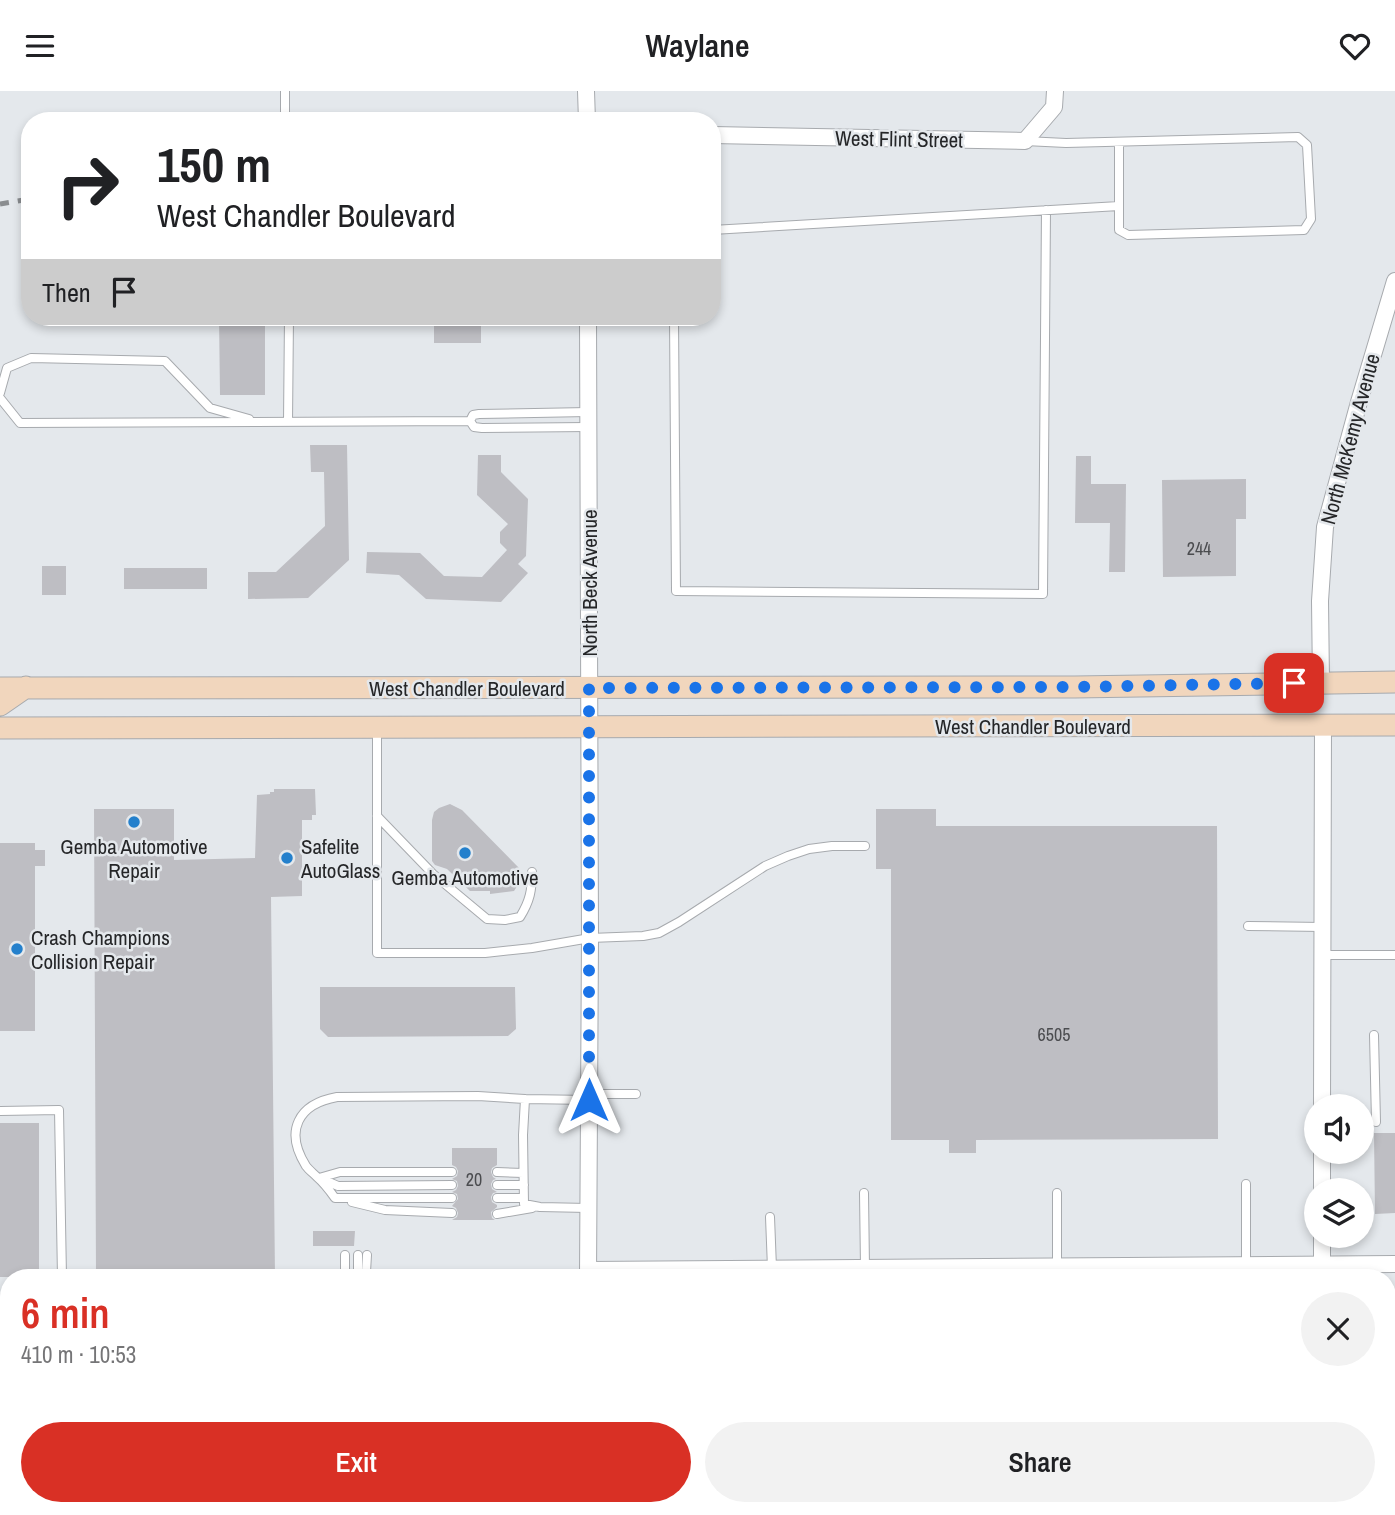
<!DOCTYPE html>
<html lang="en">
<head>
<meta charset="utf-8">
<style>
  body { margin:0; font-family:"Archivo Narrow",sans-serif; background:#f2f2f2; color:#202124; height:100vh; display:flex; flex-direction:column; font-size:26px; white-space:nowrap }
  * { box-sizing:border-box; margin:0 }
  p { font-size:23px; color:#757577 }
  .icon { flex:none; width:38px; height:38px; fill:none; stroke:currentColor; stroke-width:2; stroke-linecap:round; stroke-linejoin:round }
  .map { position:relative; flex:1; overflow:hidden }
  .side { position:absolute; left:0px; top:1178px; width:1396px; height:247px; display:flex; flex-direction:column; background:#fff; border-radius:28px 28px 0 0; box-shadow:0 4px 10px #0003 }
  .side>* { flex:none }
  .hud { position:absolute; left:21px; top:21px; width:700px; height:214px; border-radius:28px; box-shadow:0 4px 10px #0003; background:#fff; color:#202124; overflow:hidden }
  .controls { position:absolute; left:1304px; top:1003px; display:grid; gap:14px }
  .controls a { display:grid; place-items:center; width:70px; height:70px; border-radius:50%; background:#fff; box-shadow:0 4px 10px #0003; font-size:35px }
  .pin { position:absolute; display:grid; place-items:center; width:60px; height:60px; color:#fff; margin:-30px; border-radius:14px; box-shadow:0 4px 10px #0006 }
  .me { position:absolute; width:77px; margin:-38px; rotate:0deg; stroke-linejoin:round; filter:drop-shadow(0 0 5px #0008) }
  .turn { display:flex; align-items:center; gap:24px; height:147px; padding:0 21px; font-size:32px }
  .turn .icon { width:91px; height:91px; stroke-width:2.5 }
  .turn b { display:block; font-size:49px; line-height:60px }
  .then { display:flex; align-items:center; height:66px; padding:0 21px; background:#0003; gap:14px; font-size:26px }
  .round { display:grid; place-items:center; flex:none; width:74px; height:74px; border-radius:37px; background:#f2f2f2 }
  .head { display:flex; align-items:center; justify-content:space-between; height:119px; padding:0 21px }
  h1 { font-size:42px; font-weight:600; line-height:52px; color:#d93025 }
  .primary-button { display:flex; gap:14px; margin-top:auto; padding:14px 21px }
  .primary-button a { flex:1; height:80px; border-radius:42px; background:#d93025; color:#fff; font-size:28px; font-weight:600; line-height:80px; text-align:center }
  .primary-button a+a { background:#f2f2f2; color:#202124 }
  header { display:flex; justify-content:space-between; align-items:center; height:91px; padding:0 21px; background:#fff; font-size:32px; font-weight:600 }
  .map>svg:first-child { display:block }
  .building { fill:#bebec3 }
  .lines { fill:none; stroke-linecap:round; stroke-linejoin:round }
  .service-casing { stroke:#a7aaae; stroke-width:10 }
  .minor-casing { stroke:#a7aaae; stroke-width:18 }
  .secondary-casing { stroke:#a7aaae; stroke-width:23 }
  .service { stroke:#fff; stroke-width:8 }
  .minor { stroke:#fff; stroke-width:16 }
  .secondary { stroke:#f1d6bd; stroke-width:21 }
  .rail { stroke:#8a8d90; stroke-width:5; stroke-dasharray:9 9; stroke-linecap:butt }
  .route { stroke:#1a73e8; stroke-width:12; stroke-dasharray:0 21.6 }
  .poi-dot { fill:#2480cc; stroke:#e4e8ec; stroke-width:2.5 }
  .labels { text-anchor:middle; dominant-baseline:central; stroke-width:5; stroke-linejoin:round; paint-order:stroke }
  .number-label { font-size:18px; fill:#4b4c4f }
  .street-label { font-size:21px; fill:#252628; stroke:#e4e8ec }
  .poi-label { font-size:21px; fill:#252628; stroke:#e4e8ec }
</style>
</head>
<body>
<header><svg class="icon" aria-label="menu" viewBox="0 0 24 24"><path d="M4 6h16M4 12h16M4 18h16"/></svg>Waylane<svg class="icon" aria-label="heart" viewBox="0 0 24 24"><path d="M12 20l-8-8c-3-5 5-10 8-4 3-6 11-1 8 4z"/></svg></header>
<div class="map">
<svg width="1395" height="1424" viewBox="0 0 1395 1424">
  <rect width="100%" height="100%" fill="#e4e8ec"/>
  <path class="building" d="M 219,226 L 265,226 L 265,304 L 220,304 Z
    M 434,226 L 481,226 L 481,252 L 434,252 Z
    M 310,354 L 347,354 L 349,469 L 308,507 L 248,508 L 248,481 L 276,481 L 325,435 L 324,381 L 311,381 Z
    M 478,364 L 501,364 L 501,381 L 528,408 L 526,465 L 518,473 L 528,482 L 501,511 L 426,508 L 399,484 L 366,482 L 367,461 L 420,462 L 444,485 L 482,486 L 507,459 L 500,452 L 500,441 L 508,433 L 477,404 Z
    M 1076,365 L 1091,365 L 1091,393 L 1126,393 L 1125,481 L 1109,481 L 1110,432 L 1075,432 Z
    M 1246,388 L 1246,428 L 1236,428 L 1236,485 L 1163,486 L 1162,389 Z
    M 42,475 L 66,475 L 66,504 L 42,504 Z
    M 124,477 L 207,477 L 207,498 L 124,498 Z
    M 274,698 L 315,698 L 316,724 L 312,724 L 312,729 L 302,729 L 302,805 L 271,806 L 275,1186 L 96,1186 L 94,718 L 174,718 L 174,769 L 255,767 L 257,704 L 270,703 L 270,701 L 274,701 Z
    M 450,713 L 462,719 L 519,777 L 521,782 L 521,789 L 514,800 L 490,803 L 490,800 L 470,800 L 447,778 L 435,774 L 432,770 L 432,729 L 434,721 L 439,717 Z
    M 876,718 L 936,718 L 936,735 L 1217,735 L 1218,1048 L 976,1049 L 976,1062 L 949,1062 L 949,1049 L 891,1049 L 891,778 L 876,778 Z
    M 0,752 L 35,752 L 35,759 L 45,759 L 45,775 L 35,775 L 35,940 L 0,940 Z
    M 320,896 L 515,896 L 516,938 L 508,945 L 328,946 L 320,938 Z
    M 0,1032 L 39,1032 L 39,1186 L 0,1186 Z
    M 1374,1042 L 1395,1042 L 1395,1122 L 1375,1123 Z
    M 452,1057 L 497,1057 L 497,1074 L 492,1077 L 491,1081 L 493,1086 L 496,1088 L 493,1089 L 491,1093 L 492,1098 L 497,1101 L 493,1102 L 491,1106 L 492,1111 L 497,1114 L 497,1116 L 491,1121 L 492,1127 L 495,1129 L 452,1129 L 457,1126 L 458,1122 L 456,1117 L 452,1115 L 458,1108 L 457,1103 L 452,1101 L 456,1099 L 458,1095 L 457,1090 L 452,1088 L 457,1085 L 458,1080 L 456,1076 L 452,1074 Z
    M 313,1140 L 355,1140 L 354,1155 L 313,1155 Z"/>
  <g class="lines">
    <g class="service-casing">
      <path id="service" d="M 285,0 L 285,22
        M 1025,50 L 1066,52 L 1298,46 L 1307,54 L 1311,128 L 1304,139 L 1128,144 L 1119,139 L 1119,51
        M 712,139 L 1119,115
        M 674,226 L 676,500 L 1043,503 L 1046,119
        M 0,302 L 7,277 L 31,267 L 165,270 L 210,317 L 249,328
        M 0,307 L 20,332 L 470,330
        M 588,321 L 479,323 L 473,324 L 470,330 L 474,336 L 482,337 L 588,336
        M 288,331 L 289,226
        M 377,638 L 377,862 L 485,862 L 532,857 L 590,847 L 643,845 L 659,842 L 679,831 L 765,775 L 788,765 L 809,758 L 832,755 L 865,755
        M 377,725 L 433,783 L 487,828 L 505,829 L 520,826 C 530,810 532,799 532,781
        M 1248,835 L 1323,836
        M 1323,864 L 1395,864
        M 1374,944 L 1376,1031
        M 589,1003 L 636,1003
        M 0,1020 L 59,1019 L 62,1186
        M 497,1081 L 523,1082
        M 319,1087 L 340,1081 L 452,1081
        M 322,1088 L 338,1095 L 452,1094
        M 1246,1093 L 1246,1174
        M 497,1094 L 524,1094
        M 864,1102 L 865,1177
        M 1057,1102 L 1057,1176
        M 452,1107 L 335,1107 C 330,1100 324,1092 317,1086 C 313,1082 309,1079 306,1075 C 284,1040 298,1013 337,1006 L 478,1005 L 525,1008
        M 497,1107 L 524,1107
        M 352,1111 L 385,1119 L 452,1122
        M 588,1117 L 540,1116 L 524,1113 L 523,1044 L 525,1008 L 589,1009
        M 497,1123 L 532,1117
        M 770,1126 L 772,1177
        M 345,1164 L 345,1186
        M 358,1181 L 358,1164
        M 366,1181 L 367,1164
        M 1159,1416 L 1159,1424
        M 1209,1416 L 1209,1424
        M 1266,1416 L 1266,1424"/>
    </g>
    <g class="minor-casing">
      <path id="minor" d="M 586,0 L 587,30
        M 712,44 L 1025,50 L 1054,16 L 1055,0
        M 588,226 L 590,847 L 588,1186
        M 1321,592 L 1320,510 L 1325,436 L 1359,311 L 1395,190
        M 1322,1015 L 1323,635
        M 1322,1099 L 1322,1060
        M 1322,1144 L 1322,1186
        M 588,1179 L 1395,1173
        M 0,1337 L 9,1337
        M 588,1416 L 589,1424
        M 1324,1416 L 1324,1424"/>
    </g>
    <g class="secondary-casing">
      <path id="secondary" d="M 0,597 L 1075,596 L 1395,591
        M 0,614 L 26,596
        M 0,637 L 1395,634"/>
    </g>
    <use href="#service" class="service"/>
    <use href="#minor" class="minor"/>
    <use href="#secondary" class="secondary"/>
    <path class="rail" d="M 0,113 L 30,108"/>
  </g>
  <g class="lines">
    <path class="route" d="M 589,1009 L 589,597 L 1075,596 L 1294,592"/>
  </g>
  <g class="poi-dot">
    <circle cx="134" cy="731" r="7"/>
    <circle cx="465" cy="762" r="7"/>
    <circle cx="287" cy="767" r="7"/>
    <circle cx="17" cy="858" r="7"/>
  </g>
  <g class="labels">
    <g class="number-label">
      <text x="1199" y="457">244</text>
      <text x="1054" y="943">6505</text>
      <text x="474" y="1088">20</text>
    </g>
    <g class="street-label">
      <text transform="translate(899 48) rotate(1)">West Flint Street</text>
      <text transform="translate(1350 348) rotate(-75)">North McKemy Avenue</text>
      <text transform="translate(589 492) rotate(-90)">North Beck Avenue</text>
      <text x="467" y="597">West Chandler Boulevard</text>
      <text x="1033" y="635">West Chandler Boulevard</text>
    </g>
    <g class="poi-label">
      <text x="134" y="755">Gemba Automotive<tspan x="134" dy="24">Repair</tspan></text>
      <text x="301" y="755" text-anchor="start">Safelite<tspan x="301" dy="24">AutoGlass</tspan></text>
      <text x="465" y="786">Gemba Automotive</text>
      <text x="31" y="846" text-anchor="start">Crash Champions<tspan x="31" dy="24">Collision Repair</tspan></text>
    </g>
  </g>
</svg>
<div class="controls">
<a><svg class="icon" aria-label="sound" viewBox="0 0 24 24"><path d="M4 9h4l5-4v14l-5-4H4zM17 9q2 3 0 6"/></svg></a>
<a><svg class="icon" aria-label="layers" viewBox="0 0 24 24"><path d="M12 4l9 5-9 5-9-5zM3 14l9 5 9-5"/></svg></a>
</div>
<div class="pin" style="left:1294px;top:592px;background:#d93025"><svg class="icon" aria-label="arrive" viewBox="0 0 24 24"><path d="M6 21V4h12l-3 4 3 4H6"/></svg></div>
<svg class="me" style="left:589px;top:1009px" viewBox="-20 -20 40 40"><path d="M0-17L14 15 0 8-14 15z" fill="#1a73e8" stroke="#fff" stroke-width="4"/></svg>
<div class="hud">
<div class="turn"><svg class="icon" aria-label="right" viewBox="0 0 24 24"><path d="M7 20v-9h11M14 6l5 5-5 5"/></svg><div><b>150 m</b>West Chandler Boulevard</div></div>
<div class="then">Then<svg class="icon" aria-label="arrive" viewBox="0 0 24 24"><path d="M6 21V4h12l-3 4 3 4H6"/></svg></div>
</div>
<section class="side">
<div class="head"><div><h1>6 min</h1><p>410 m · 10:53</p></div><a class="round"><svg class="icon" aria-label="close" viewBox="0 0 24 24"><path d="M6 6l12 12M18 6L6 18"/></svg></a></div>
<div class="primary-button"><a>Exit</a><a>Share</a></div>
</section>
</div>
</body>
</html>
